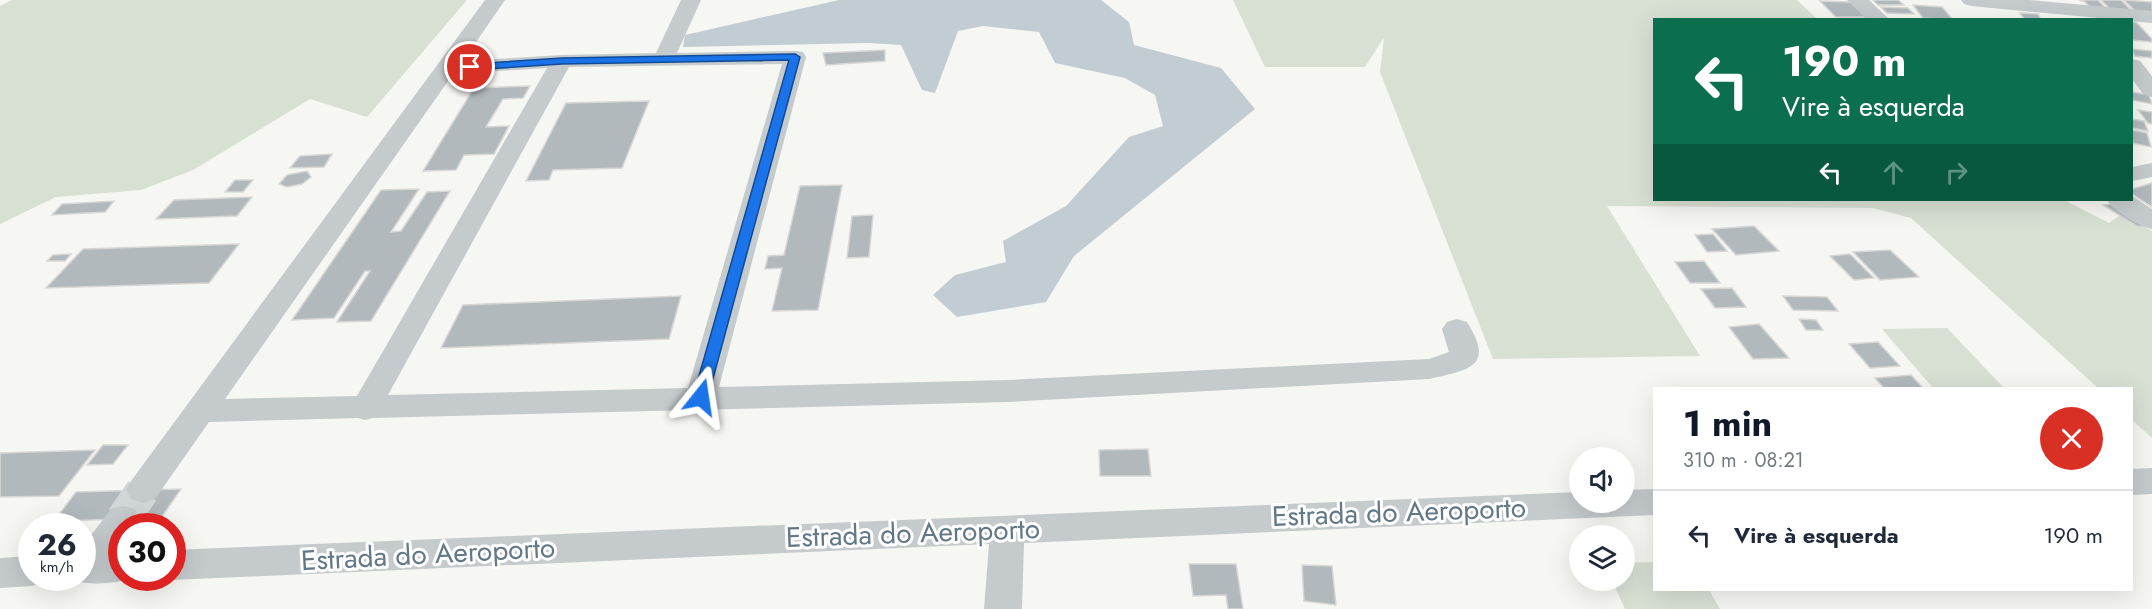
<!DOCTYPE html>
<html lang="pt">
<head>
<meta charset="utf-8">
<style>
  body { margin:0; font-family:Jost,sans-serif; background:#f6f6f7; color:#1f2937; height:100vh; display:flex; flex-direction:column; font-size:22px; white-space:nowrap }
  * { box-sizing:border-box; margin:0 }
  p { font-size:20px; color:#747a83 }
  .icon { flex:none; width:33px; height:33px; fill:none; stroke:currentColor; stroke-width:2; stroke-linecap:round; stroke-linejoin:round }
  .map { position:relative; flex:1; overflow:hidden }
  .drawer { position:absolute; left:1653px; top:387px; width:480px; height:204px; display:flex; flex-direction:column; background:#fff; border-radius:0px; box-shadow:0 6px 24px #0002 }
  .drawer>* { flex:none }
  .banner { position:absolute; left:1653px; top:18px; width:480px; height:183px; border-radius:0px; box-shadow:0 6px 24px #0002; background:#0b6e4f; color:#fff; overflow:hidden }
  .controls { position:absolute; left:1569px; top:447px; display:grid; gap:12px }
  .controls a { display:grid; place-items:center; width:66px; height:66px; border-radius:50%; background:#fff; box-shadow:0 6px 24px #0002; font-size:30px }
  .speed { position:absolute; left:18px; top:513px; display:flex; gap:12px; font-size:30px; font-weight:700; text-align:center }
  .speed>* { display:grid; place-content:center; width:78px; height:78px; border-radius:50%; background:#fff; box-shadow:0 6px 24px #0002; line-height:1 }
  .speed small { font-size:15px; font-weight:400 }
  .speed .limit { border:9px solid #d22; background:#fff; color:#111 }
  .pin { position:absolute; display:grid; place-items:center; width:51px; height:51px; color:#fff; margin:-26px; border:3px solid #fff; border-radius:50%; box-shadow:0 2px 6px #0007 }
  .me { position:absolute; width:66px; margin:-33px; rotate:15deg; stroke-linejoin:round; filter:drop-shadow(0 0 4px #0008) }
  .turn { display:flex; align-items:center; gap:21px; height:126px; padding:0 30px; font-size:27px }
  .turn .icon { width:78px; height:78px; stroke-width:2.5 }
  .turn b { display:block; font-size:42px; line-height:51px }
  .lanes { display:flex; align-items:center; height:57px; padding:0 30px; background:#0003; justify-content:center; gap:30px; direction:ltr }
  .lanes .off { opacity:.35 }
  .round { display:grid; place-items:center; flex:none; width:63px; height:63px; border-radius:32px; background:#f6f6f7 }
  .headline { display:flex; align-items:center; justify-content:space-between; height:102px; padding:0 30px }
  h1 { font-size:36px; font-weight:700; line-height:45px; color:#111827 }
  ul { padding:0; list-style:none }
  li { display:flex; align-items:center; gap:18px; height:90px; padding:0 30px; border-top:2px solid #e0e1e3 }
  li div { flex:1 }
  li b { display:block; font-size:22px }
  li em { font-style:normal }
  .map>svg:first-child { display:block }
  .green { fill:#d8dfd3 }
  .water { fill:#c1cdd2 }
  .building { fill:#b1b9bd; stroke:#d8d7d5; stroke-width:1.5 }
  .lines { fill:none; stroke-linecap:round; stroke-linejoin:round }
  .minor-tunnel { stroke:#d1d6d7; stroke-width:34; stroke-dasharray:34 16; stroke-linecap:butt }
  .minor { fill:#c5cacc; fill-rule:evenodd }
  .route { fill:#1a73e8; stroke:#114b97; stroke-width:1.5 }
  .labels { text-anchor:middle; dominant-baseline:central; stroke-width:6; stroke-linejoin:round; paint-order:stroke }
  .near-street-label { font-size:28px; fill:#627886; stroke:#fff }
</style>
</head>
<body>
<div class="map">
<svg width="2152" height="609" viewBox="0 0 2152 609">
  <rect width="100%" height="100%" fill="#f6f6f2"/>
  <path class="green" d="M 12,0 L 467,0 L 367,117 L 310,99 L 193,170 L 141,190 L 56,197 L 0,224 L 0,6 Z
    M 1233,0 L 1797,0 L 1817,19 L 1654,20 L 1654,200 L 2064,200 L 2109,223 L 2123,213 L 2152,231 L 2152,438 L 2132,420 L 2132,388 L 2098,388 L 1911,218 L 1873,208 L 1607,206 L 1700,356 L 1493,359 L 1380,72 L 1384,37 L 1365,67 L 1265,67 Z
    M 1947,328 L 2004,388 L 1933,388 L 1882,329 Z
    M 1654,562 L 1654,590 L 1709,590 L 1720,609 L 1625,609 L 1612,581 L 1624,580 L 1625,563 Z"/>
  <path class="water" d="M 839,0 L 1101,0 L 1129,22 L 1134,45 L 1221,68 L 1255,109 L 1074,256 L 1046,302 L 957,317 L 933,295 L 955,275 L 1006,262 L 1003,241 L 1066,206 L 1129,137 L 1163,126 L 1155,95 L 1125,78 L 1055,63 L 1039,32 L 983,26 L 958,31 L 935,93 L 922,90 L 901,45 L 869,43 L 683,47 L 685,35 Z"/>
  <path class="building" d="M 1873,0 L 1898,0 L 1904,5 L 1878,5 Z
    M 2079,0 L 2098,0 L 2109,12 L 2093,10 L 2085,2 Z
    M 2101,0 L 2121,0 L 2135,14 L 2113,12 Z
    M 2124,0 L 2152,2 L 2152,14 L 2137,13 Z
    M 1820,1 L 1851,2 L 1868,17 L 1836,17 Z
    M 1913,5 L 1942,7 L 1953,20 L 1923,18 Z
    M 1881,7 L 1908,8 L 1914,14 L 1887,13 Z
    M 2020,13 L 2038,14 L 2041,20 L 2025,20 Z
    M 2132,22 L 2136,22 L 2152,39 L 2152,42 L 2132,40 Z
    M 2132,49 L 2152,51 L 2152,58 L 2135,56 Z
    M 885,50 L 885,61 L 826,65 L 823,53 Z
    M 530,86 L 523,98 L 503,99 L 486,127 L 509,126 L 494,154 L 464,155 L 456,170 L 423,171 L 474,88 Z
    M 2132,92 L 2149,95 L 2152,104 L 2132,100 Z
    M 649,101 L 622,168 L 553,170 L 549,180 L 526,181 L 566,103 Z
    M 2138,110 L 2152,112 L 2152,124 L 2148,123 Z
    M 2132,119 L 2144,121 L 2148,131 L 2132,128 Z
    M 2132,130 L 2147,133 L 2151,147 L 2132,143 Z
    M 332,154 L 324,167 L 290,168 L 300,156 Z
    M 307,171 L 311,177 L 302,184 L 287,187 L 279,184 L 287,175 Z
    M 235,180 L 253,180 L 243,192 L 225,192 Z
    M 2152,183 L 2152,207 L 2132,194 L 2132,189 Z
    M 842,185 L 818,310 L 772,311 L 782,268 L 765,269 L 768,256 L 784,255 L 800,186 Z
    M 419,189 L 391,232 L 401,231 L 427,192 L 450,191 L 371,321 L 337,322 L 370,271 L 365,271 L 334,318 L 292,320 L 381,190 Z
    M 252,197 L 237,216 L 156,219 L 174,200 Z
    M 114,201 L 105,212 L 52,215 L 62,204 Z
    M 2111,204 L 2147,225 L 2138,227 L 2103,205 Z
    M 873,215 L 869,257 L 847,258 L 852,216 Z
    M 1754,226 L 1779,251 L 1736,255 L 1712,229 Z
    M 1713,234 L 1727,251 L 1707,252 L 1695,235 Z
    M 239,244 L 209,283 L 46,288 L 83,249 Z
    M 1890,250 L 1919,277 L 1880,280 L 1853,252 Z
    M 71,254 L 65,261 L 47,261 L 53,255 Z
    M 1850,254 L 1874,278 L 1854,280 L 1830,256 Z
    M 1704,261 L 1720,283 L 1690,283 L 1675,262 Z
    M 1732,288 L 1746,307 L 1715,308 L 1701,289 Z
    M 681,296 L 669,339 L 441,348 L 463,305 Z
    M 1783,296 L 1827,297 L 1838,311 L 1793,310 Z
    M 1799,319 L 1816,320 L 1823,330 L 1806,330 Z
    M 1759,324 L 1789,358 L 1753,359 L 1729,327 Z
    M 1878,342 L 1900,366 L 1870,368 L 1849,344 Z
    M 1911,375 L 1923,388 L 1884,388 L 1875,378 Z
    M 103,445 L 128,445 L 113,464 L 87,465 Z
    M 1148,449 L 1151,476 L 1100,476 L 1099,450 Z
    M 95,450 L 59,496 L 0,497 L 0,453 Z
    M 181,489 L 161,518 L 54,521 L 76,492 Z
    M 1189,564 L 1236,564 L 1243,609 L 1228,609 L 1226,595 L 1193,596 Z
    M 1302,565 L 1332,566 L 1336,605 L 1304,601 Z"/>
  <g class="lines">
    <path class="minor-tunnel" d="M 123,519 L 143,490"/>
    <path class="minor" d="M 485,0 L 505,0 L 463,61 L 562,55 L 656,53 L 681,0 L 701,0 L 677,53 L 795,51 L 803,52 L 806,57 L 719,387 L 1007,380 L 1429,359 L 1449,352 L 1442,329 L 1447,322 L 1457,319 L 1467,322 C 1496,368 1467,370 1429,379 L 1007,402 L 373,418 L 365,420 L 358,418 L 209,422 L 155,499 L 143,503 L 131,499 L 126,490 L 131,481 ZM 782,64 L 688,388 L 388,395 L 569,67 ZM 547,68 L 357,396 L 225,399 L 453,74 Z
      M 1847,0 L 1869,0 L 1890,20 L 1867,20 Z
      M 1961,0 L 2028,0 L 2152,11 L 2152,23 L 1971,6 L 1964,4 Z
      M 2132,59 L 2140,61 L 2152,76 L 2152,97 L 2144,95 L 2132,79 Z
      M 2152,163 L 2152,177 L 2132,181 L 2132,167 Z
      M 2132,196 L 2152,209 L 2152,229 C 2137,225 2116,213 2107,200 L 2132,200 Z
      M 2152,468 L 2152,494 L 2132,495 L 2132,469 Z
      M 1654,489 L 1654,515 L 1024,543 L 1022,609 L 984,609 L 989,544 L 172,580 L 166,578 L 172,578 L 172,550 L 1580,492 L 1580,502 L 1624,502 L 1624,490 Z
      M 123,506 L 135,509 L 140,519 L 136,526 L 122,526 L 122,548 L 118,553 L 122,552 L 122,578 L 134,578 C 114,584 89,586 69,579 L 68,578 L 82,578 L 82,547 L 111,509 Z
      M 32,556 L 32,578 L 47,578 L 45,581 L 32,586 L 0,588 L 0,558 Z"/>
  </g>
  <path class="route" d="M 795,54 L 800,57 L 708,397 L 701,403 L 693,397 L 789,60 L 562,64 L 470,70 L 464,67 L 470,64 L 562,58 Z"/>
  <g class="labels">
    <g class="near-street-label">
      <text transform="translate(1399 512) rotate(-2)">Estrada do Aeroporto</text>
      <text transform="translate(913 533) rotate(-2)">Estrada do Aeroporto</text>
      <text transform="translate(428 554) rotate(-3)">Estrada do Aeroporto</text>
    </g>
  </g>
</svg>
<div class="controls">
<a><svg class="icon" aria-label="sound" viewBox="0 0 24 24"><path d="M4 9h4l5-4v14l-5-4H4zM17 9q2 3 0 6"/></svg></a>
<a><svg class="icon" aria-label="layers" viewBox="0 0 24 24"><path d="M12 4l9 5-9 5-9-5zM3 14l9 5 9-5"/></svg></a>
</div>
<div class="speed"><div>26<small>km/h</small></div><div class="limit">30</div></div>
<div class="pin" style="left:470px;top:67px;background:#d93025"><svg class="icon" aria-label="arrive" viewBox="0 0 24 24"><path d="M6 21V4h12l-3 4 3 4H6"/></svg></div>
<svg class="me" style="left:701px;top:397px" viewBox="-20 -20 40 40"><path d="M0-17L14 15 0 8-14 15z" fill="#1a73e8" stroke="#fff" stroke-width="4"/></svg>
<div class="banner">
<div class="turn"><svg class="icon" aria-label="left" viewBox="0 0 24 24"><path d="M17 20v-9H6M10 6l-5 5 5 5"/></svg><div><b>190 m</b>Vire à esquerda</div></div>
<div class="lanes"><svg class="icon" aria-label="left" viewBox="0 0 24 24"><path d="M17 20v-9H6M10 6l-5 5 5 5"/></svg><svg class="icon off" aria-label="ahead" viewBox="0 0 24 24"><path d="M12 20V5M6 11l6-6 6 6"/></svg><svg class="icon off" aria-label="right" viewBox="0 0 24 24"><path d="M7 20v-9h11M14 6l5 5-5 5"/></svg></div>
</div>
<section class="drawer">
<div class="headline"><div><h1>1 min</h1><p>310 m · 08:21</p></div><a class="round" style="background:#d93025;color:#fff"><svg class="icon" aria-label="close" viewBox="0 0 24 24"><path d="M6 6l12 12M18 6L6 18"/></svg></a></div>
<ul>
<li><svg class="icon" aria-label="left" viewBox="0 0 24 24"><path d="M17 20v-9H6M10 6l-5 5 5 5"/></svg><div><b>Vire à esquerda</b></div><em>190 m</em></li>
</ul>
</section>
</div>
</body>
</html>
